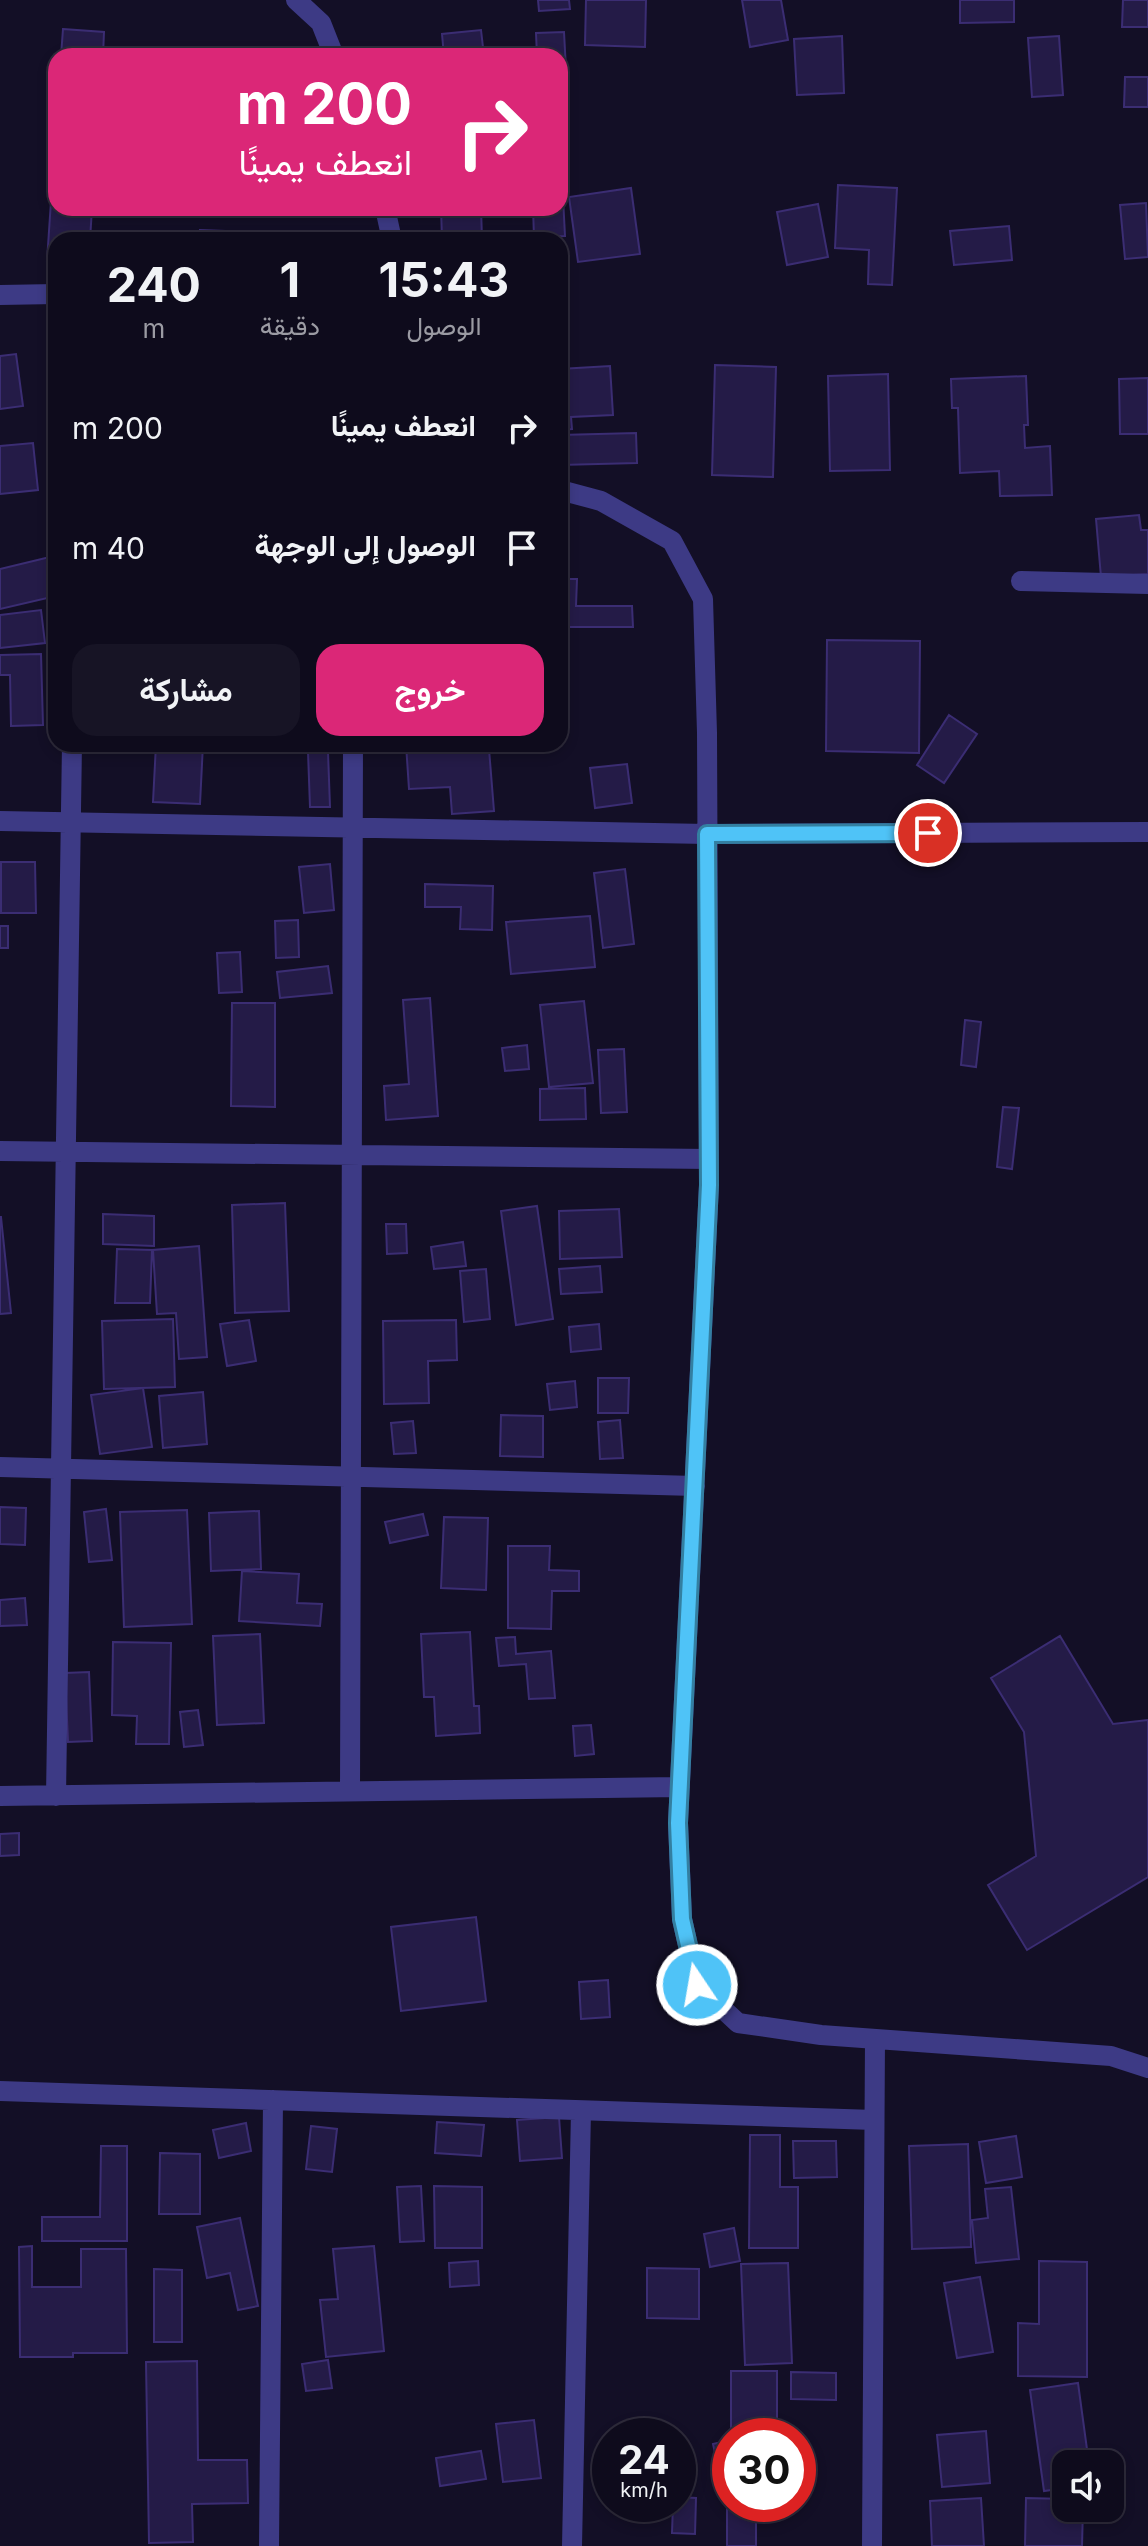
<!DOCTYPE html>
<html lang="ar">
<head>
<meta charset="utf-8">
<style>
  body { margin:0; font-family:Inter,Vazirmatn,sans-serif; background:#171425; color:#f1f3f6; direction:rtl; height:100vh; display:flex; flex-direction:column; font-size:30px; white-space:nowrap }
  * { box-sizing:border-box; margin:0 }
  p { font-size:26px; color:#9b9ba3 }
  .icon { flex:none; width:44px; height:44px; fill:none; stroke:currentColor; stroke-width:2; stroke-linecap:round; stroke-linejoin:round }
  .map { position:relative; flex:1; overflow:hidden; direction:ltr }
  .panel { position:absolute; left:48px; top:232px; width:520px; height:520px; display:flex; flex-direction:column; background:#0e0b1c; border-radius:24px; box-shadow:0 4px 12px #0003,0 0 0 2px #2e2b3b; direction:rtl }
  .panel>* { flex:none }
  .guide { position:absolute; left:48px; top:48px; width:520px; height:168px; border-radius:24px; box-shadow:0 4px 12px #0003,0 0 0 2px #2e2b3b; direction:rtl; background:#db2777; color:#fff; overflow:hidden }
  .buttons { position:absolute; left:1052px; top:2450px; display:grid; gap:16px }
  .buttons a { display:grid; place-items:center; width:72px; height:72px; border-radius:16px; background:#0e0b1c; box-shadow:0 4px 12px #0003,0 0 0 2px #2e2b3b; font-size:40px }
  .speed { position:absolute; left:592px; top:2418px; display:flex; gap:16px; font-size:40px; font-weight:700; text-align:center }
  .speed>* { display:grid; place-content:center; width:104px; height:104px; border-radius:50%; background:#0e0b1c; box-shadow:0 4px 12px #0003,0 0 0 2px #2e2b3b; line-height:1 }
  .speed small { font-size:20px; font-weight:400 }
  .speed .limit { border:12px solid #d22; background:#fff; color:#111 }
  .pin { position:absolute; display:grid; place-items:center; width:68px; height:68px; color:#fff; margin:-34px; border:4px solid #fff; border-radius:50%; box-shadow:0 2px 8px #0007 }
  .me { position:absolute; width:88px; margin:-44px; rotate:348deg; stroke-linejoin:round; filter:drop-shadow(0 0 6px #0008) }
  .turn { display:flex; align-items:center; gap:28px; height:168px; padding:0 24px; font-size:36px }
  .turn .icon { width:104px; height:104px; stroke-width:2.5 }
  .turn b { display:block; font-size:56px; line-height:68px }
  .eta { display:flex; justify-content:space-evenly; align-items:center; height:136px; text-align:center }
  .eta b { font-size:48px; font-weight:700; line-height:56px }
  .action { display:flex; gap:16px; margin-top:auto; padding:16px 24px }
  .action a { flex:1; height:92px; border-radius:24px; background:#db2777; color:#fff; font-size:32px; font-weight:700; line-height:92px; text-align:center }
  .action a+a { background:#171425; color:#f1f3f6 }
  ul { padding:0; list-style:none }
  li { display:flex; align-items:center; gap:24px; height:120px; padding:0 24px }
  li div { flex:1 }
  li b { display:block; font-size:30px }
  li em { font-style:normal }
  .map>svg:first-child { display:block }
  .building { fill:#241b47; stroke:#3b2d73; stroke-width:2 }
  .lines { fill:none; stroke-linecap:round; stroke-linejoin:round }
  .street { stroke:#3d3a85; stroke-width:20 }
  .route-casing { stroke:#337fa1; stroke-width:20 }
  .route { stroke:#4fc3f7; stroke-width:14 }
</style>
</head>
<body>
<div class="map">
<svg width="1148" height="2546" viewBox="0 0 1148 2546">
  <rect width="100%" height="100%" fill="#130f26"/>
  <path class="building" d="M 538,0 L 569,0 L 570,9 L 539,11 Z
    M 586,0 L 646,0 L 645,47 L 585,45 Z
    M 742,0 L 781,0 L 788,40 L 750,47 Z
    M 960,0 L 1014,0 L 1014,22 L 960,23 Z
    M 1123,0 L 1148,0 L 1148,27 L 1122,27 Z
    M 63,29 L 104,32 L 103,56 L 61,56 Z
    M 481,30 L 484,56 L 444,56 L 442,34 Z
    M 564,32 L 567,88 L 560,89 L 560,56 L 537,56 L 536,33 Z
    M 842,36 L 844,93 L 797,95 L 794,39 Z
    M 1059,36 L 1063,95 L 1032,97 L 1028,38 Z
    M 1125,77 L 1148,77 L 1148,107 L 1124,107 Z
    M 56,126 L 56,208 L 92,208 L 90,240 L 56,240 L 56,262 L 47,261 Z
    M 560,178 L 562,178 L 565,236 L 534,237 L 533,208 L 560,208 Z
    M 838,185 L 897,188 L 892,285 L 868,284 L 869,250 L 835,248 Z
    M 631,188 L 640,254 L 578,262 L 569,197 Z
    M 1146,203 L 1148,257 L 1125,259 L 1120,205 Z
    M 818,204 L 828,257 L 787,265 L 777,212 Z
    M 171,208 L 200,208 L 201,211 L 171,214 Z
    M 441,208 L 481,208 L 482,239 L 442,239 Z
    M 1009,226 L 1012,260 L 954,265 L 950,231 Z
    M 200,230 L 251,232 L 251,240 L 200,240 Z
    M 16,354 L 23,406 L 0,409 L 0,356 Z
    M 715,365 L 776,367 L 773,477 L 712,475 Z
    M 610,366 L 613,415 L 571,417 L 572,429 L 560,430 L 560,369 Z
    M 888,374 L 890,470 L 830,471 L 828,376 Z
    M 1026,376 L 1028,425 L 1024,425 L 1025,448 L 1050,446 L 1052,495 L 1000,496 L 999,471 L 960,473 L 958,408 L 952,408 L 951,379 Z
    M 1148,378 L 1148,434 L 1120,434 L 1119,379 Z
    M 636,433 L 637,463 L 560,465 L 560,435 Z
    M 33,443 L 38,490 L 0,494 L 0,446 Z
    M 1139,515 L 1141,530 L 1148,530 L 1148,574 L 1101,577 L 1096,519 Z
    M 54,556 L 56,596 L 0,609 L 0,569 Z
    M 560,579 L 577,579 L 576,606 L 632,606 L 633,627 L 560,627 Z
    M 41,610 L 45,643 L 0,648 L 0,615 Z
    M 827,640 L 920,641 L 919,753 L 826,751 Z
    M 41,654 L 43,725 L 11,726 L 10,675 L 0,675 L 0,655 Z
    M 949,715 L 977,734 L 944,783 L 917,765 Z
    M 156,744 L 203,744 L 200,804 L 153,802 Z
    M 239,744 L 291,744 L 291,749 L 240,753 Z
    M 406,744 L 457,744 L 458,752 L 489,749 L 494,811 L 452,814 L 450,787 L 409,789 Z
    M 477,744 L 513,744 L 513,748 L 477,747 Z
    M 308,752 L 328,752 L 330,807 L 310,807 Z
    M 627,764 L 632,803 L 595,808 L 590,768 Z
    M 1,862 L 35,862 L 36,913 L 1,913 Z
    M 330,864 L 334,910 L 304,913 L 299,867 Z
    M 625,869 L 634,944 L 603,948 L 594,873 Z
    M 425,884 L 493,886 L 492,930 L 460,929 L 461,907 L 425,907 Z
    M 590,916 L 595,967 L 511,974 L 506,922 Z
    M 298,920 L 299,957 L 276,958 L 275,921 Z
    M 0,926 L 8,926 L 8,948 L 0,948 Z
    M 240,952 L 242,992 L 219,993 L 217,953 Z
    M 328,966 L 332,993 L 280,998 L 277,972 Z
    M 430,998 L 438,1116 L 386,1120 L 384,1086 L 409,1084 L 403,1000 Z
    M 584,1001 L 593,1083 L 549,1087 L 540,1005 Z
    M 232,1003 L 275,1003 L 275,1107 L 231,1106 Z
    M 965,1020 L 981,1022 L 976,1067 L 961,1065 Z
    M 527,1045 L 529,1069 L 505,1071 L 502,1048 Z
    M 624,1049 L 627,1112 L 601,1113 L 598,1050 Z
    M 585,1088 L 586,1119 L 540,1120 L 540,1089 Z
    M 1003,1107 L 1019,1108 L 1012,1169 L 997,1167 Z
    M 285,1203 L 289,1311 L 235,1313 L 232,1205 Z
    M 537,1206 L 553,1319 L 516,1325 L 501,1211 Z
    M 619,1209 L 622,1257 L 560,1259 L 559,1211 Z
    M 103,1214 L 154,1216 L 154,1246 L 103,1244 Z
    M 1,1217 L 11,1313 L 0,1314 L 0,1217 Z
    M 386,1224 L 406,1224 L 407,1253 L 387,1254 Z
    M 463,1242 L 466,1266 L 434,1269 L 431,1247 Z
    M 199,1246 L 207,1357 L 179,1359 L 176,1313 L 157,1314 L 153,1250 Z
    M 117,1249 L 152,1250 L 150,1303 L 115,1303 Z
    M 600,1266 L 602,1292 L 561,1294 L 559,1269 Z
    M 486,1269 L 490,1319 L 464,1322 L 460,1271 Z
    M 173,1319 L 175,1387 L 104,1389 L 102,1321 Z
    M 249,1320 L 256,1361 L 227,1366 L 220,1324 Z
    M 456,1320 L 457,1360 L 428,1361 L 429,1403 L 384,1404 L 383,1321 Z
    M 599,1324 L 601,1349 L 571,1352 L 569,1327 Z
    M 598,1378 L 629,1378 L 628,1413 L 598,1413 Z
    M 575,1381 L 577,1407 L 550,1410 L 547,1384 Z
    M 143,1388 L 152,1447 L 100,1454 L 91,1395 Z
    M 203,1392 L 207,1444 L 163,1448 L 159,1396 Z
    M 501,1415 L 543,1416 L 543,1457 L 500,1456 Z
    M 620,1420 L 623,1458 L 600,1459 L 598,1422 Z
    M 413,1421 L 416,1453 L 394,1454 L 391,1423 Z
    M 0,1507 L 26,1508 L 25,1545 L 0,1544 Z
    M 106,1509 L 112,1560 L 89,1562 L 84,1512 Z
    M 187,1510 L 192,1624 L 124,1627 L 120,1512 Z
    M 259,1511 L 261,1569 L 211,1571 L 209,1513 Z
    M 423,1514 L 428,1535 L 390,1543 L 385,1522 Z
    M 444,1517 L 488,1518 L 486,1590 L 441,1588 Z
    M 508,1546 L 550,1546 L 549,1570 L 579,1571 L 579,1591 L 552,1591 L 551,1629 L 508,1628 Z
    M 242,1571 L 299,1574 L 297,1603 L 322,1604 L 320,1626 L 239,1621 Z
    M 25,1598 L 27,1625 L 0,1626 L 0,1600 Z
    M 470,1632 L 474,1706 L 479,1706 L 480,1733 L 436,1736 L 434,1697 L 424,1697 L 421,1634 Z
    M 260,1634 L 264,1723 L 217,1725 L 213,1636 Z
    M 1060,1636 L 1113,1724 L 1148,1720 L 1148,1877 L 1027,1950 L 988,1885 L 1036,1856 L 1024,1732 L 991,1678 Z
    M 515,1637 L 516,1654 L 551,1651 L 555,1698 L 529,1699 L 526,1664 L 499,1666 L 496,1638 Z
    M 113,1642 L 171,1643 L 169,1744 L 136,1744 L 137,1716 L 112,1715 Z
    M 89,1672 L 92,1741 L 68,1742 L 65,1673 Z
    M 198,1710 L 203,1745 L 184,1747 L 180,1712 Z
    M 591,1725 L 594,1754 L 575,1756 L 573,1726 Z
    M 19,1833 L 19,1855 L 0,1856 L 0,1834 Z
    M 476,1917 L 486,2001 L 401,2011 L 391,1927 Z
    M 608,1980 L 610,2017 L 581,2019 L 579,1982 Z
    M 559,2117 L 562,2158 L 520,2161 L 517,2120 Z
    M 437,2122 L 484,2125 L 481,2156 L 435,2153 Z
    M 246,2123 L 251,2151 L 219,2158 L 213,2130 Z
    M 311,2126 L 337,2129 L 332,2172 L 306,2169 Z
    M 750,2135 L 780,2135 L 780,2187 L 798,2187 L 798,2248 L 749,2248 Z
    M 1016,2136 L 1022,2177 L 986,2183 L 979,2142 Z
    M 793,2141 L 836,2141 L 837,2177 L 794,2178 Z
    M 968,2144 L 971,2247 L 912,2249 L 909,2146 Z
    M 101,2146 L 127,2146 L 127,2241 L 42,2241 L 42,2217 L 100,2217 Z
    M 160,2153 L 200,2154 L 200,2214 L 159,2214 Z
    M 421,2186 L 424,2241 L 400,2242 L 397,2187 Z
    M 434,2186 L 482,2187 L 482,2248 L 435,2248 Z
    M 1011,2187 L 1019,2259 L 976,2263 L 972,2220 L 988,2218 L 985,2189 Z
    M 240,2218 L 258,2306 L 238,2310 L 230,2273 L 207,2278 L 197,2227 Z
    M 734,2228 L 740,2261 L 710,2267 L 704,2234 Z
    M 32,2246 L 32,2287 L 81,2287 L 81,2249 L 126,2249 L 127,2353 L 73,2353 L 73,2357 L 20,2357 L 19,2247 Z
    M 374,2246 L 384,2351 L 326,2357 L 320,2300 L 338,2299 L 333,2249 Z
    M 478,2261 L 479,2285 L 450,2287 L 449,2263 Z
    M 1039,2261 L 1087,2262 L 1087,2377 L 1018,2376 L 1018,2323 L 1039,2324 Z
    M 788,2263 L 792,2363 L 745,2365 L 741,2264 Z
    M 647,2268 L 699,2269 L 699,2319 L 647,2318 Z
    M 154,2269 L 182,2270 L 182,2342 L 154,2342 Z
    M 980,2277 L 993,2352 L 957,2358 L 944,2283 Z
    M 328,2360 L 332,2388 L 306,2391 L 302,2364 Z
    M 197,2361 L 198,2460 L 247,2460 L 248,2503 L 192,2504 L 193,2542 L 149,2543 L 146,2362 Z
    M 731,2371 L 777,2371 L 777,2428 L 731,2428 Z
    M 791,2372 L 836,2373 L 836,2400 L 791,2399 Z
    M 1078,2383 L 1089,2464 L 1066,2464 L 1066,2488 L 1044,2491 L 1030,2390 Z
    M 534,2420 L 541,2478 L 503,2482 L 496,2424 Z
    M 986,2431 L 990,2483 L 942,2487 L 937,2435 Z
    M 802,2435 L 808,2462 L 798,2464 L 797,2436 Z
    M 730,2440 L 730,2488 L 723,2489 L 713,2444 Z
    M 481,2451 L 486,2479 L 440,2486 L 436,2458 Z
    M 727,2491 L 730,2491 L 730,2504 L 756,2504 L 756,2546 L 727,2546 Z
    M 678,2497 L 696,2498 L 695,2534 L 672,2533 L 673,2504 L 678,2504 Z
    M 981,2498 L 984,2546 L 932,2546 L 930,2501 Z
    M 1026,2498 L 1066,2499 L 1066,2508 L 1083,2508 L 1082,2546 L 1025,2546 Z"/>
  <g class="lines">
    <path class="street" d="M 296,0 L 321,23 L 334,56
      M 385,208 L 392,240
      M 0,295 L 56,294
      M 560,490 L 601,501 L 672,541 L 703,599 L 707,733 L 709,1185 L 678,1823 L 682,1919 L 697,1985 L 738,2023 L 821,2035 L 1111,2056 L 1148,2068
      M 1021,581 L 1148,584
      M 0,821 L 707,834 L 1148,832
      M 0,1151 L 709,1159
      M 0,1467 L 695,1486
      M 350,1791 L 353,744
      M 0,1796 L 680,1787
      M 56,1796 L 72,744
      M 0,2091 L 874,2120
      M 269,2546 L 273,2100
      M 572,2546 L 581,2111
      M 872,2546 L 875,2039"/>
  </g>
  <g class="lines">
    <g class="route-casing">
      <path id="route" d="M 697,1985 L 682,1919 L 678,1823 L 709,1185 L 707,834 L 928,833"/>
    </g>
    <use href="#route" class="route"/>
  </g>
</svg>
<div class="buttons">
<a><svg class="icon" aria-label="sound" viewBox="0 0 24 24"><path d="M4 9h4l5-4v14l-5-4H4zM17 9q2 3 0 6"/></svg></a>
</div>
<div class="speed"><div>24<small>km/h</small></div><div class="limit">30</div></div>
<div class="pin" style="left:928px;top:833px;background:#d93025"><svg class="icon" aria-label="arrive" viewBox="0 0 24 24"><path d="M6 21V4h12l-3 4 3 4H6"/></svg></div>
<svg class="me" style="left:697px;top:1985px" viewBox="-20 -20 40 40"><circle r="17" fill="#4fc3f7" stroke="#fff" stroke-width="3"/><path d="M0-11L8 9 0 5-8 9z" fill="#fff"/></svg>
<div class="guide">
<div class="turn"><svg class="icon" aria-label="right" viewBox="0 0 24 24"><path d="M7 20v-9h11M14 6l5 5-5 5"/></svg><div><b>200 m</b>انعطف يمينًا</div></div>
</div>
<section class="panel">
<div class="eta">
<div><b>15:43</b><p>الوصول</p></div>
<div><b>1</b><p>دقيقة</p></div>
<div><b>240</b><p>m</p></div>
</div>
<ul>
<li><svg class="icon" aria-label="right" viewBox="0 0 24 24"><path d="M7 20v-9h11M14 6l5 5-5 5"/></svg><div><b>انعطف يمينًا</b></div><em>200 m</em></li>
<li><svg class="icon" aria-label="arrive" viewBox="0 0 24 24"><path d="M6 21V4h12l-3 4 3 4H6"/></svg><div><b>الوصول إلى الوجهة</b></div><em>40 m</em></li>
</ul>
<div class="action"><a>خروج</a><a>مشاركة</a></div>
</section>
</div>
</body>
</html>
